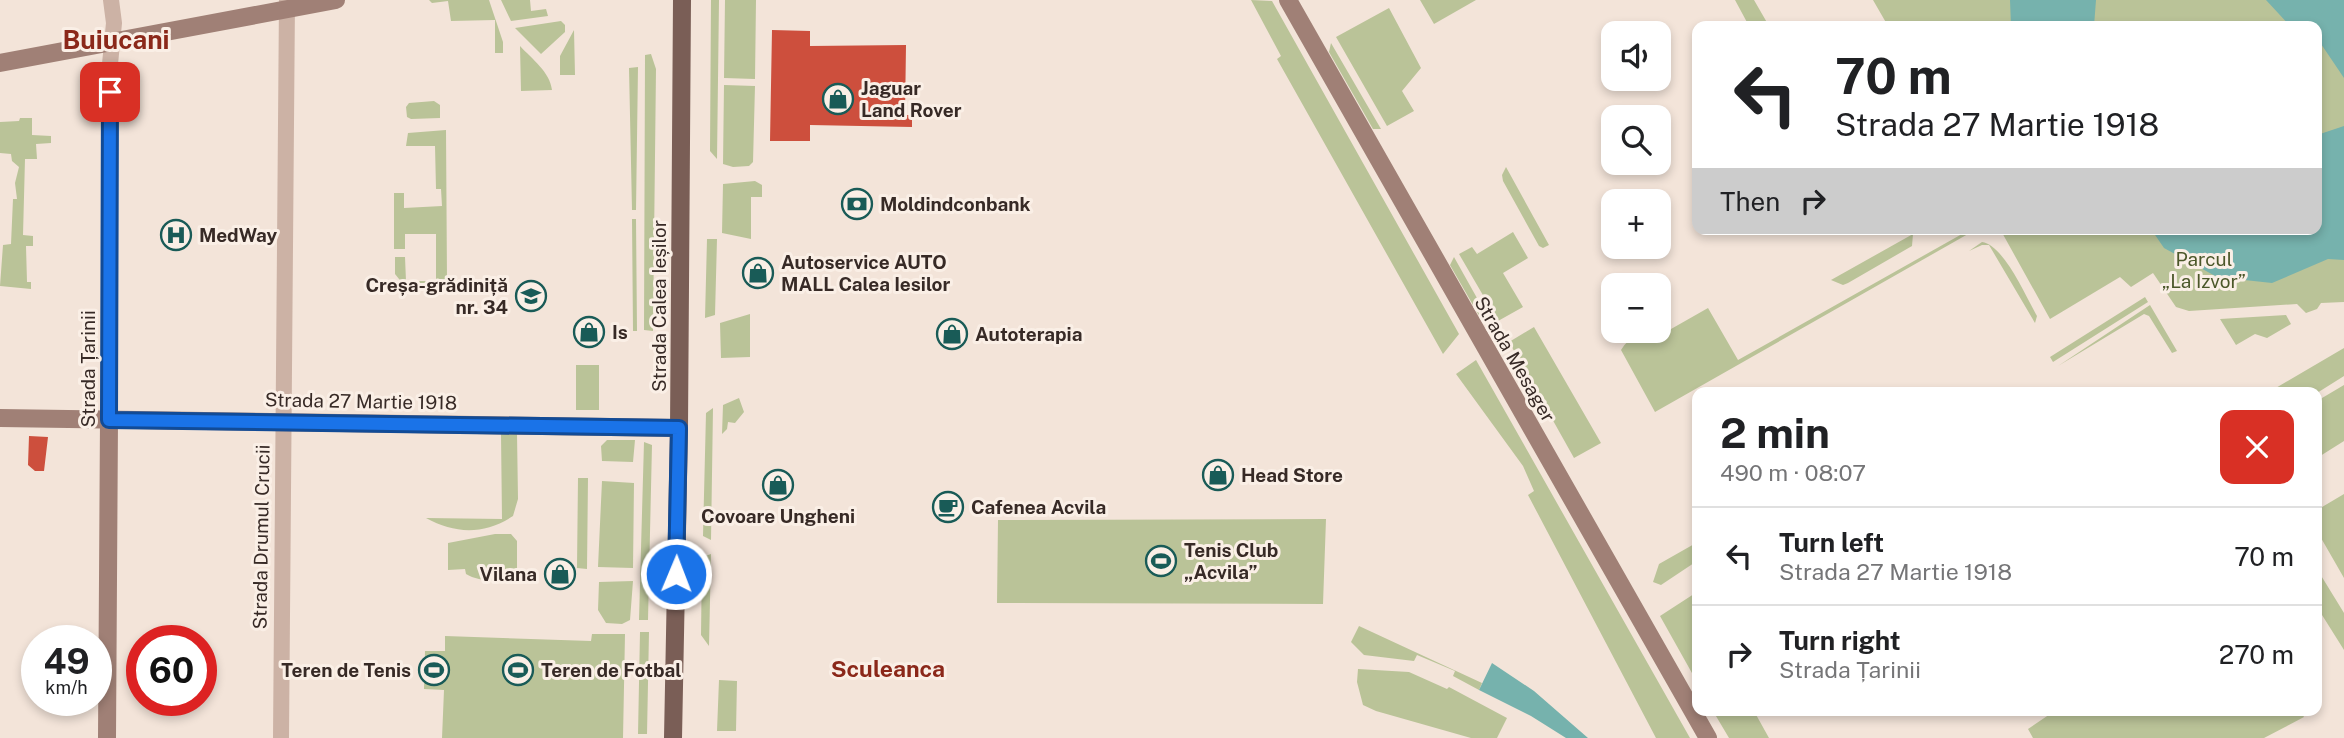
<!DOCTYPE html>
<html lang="en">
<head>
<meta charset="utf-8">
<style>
  body { margin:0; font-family:"Public Sans",sans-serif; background:#f2f2f2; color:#202124; height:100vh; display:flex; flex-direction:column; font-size:26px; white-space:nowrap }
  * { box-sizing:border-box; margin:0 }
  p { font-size:23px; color:#757577 }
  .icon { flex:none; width:38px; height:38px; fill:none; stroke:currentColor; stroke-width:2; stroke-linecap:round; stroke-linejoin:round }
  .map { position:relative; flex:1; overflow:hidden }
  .sheet { position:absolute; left:1692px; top:387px; width:630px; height:329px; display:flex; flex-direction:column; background:#fff; border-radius:14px; box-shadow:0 4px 10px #0003 }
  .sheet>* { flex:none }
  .guide { position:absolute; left:1692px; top:21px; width:630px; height:214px; border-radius:14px; box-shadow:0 4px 10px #0003; background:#fff; color:#202124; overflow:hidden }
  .tools { position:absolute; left:1601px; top:21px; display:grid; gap:14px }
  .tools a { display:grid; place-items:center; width:70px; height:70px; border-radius:14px; background:#fff; box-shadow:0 4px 10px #0003; font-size:35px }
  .speed { position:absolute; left:21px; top:625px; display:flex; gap:14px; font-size:35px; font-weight:700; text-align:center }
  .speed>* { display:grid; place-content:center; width:91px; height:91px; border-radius:50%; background:#fff; box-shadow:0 4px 10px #0003; line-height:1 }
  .speed small { font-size:18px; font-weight:400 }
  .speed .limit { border:10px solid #d22; background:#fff; color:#111 }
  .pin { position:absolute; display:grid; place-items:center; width:60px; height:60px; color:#fff; margin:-30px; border-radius:14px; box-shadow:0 4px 10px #0006 }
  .me { position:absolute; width:77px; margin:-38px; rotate:1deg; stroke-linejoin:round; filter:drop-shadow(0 0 5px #0008) }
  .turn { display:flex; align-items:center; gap:24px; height:147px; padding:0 28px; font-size:32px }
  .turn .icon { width:91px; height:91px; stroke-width:2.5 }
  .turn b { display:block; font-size:49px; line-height:60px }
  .then { display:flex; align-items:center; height:66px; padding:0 28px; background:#0003; gap:14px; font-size:26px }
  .round { display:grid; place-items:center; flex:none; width:74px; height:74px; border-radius:14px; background:#f2f2f2 }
  .head { display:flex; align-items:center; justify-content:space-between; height:119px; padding:0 28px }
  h1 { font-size:42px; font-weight:700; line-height:52px }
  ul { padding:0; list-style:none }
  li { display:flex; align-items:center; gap:21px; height:98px; padding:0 28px; border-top:2px solid #e0e0e0 }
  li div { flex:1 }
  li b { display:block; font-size:26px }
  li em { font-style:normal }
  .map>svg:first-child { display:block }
  .green { fill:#bac398 }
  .water { fill:#76b2ad }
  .building { fill:#cd4f3d }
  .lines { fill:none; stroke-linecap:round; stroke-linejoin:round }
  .street { stroke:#ccb2a5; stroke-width:16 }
  .secondary { stroke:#a08076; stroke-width:18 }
  .primary { stroke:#7a5e56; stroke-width:18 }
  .route-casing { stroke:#114b97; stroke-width:18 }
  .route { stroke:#1a73e8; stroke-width:12 }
  .labels { text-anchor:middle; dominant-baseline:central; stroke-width:6; stroke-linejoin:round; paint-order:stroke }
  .poi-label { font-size:19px; font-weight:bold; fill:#372a26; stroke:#faefe6; text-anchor:start }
  .park-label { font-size:19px; fill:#4b5729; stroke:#faefe6 }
  .street-label { font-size:19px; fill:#372a26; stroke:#faefe6 }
  .quarter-label { font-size:23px; font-weight:bold; fill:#8b281a; stroke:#faefe6 }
  .district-label { font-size:26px; font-weight:bold; fill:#8b281a; stroke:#faefe6 }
</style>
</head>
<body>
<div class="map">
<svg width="2344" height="738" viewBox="0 0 2344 738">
  <rect width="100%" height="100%" fill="#f3e4d9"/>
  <path class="green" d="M 429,0 L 489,0 L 503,42 L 503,53 L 495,53 L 495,20 L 451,21 L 448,1 L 432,3 Z
    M 501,0 L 530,0 L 531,11 L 546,9 L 548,16 L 511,21 Z
    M 711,0 L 719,0 L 717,159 L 710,151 Z
    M 725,0 L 756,0 L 755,79 L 724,78 Z
    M 1251,0 L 1272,1 L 1459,334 L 1443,354 L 1277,59 L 1281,56 Z
    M 1420,0 L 1476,0 L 1434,24 Z
    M 1735,0 L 1754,0 L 1769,26 L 1749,26 Z
    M 1873,0 L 2344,0 L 2344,302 L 2321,303 L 2317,309 L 2306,313 L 2297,304 L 2189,311 L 2176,307 L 2153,273 L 2131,287 L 2120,277 L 2050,319 L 2000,229 L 2317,229 L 2317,26 L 1888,26 Z
    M 1389,8 L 1421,68 L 1402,91 L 1414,111 L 1387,126 L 1336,37 Z
    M 561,21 L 565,25 L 565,32 L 541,54 L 515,28 Z
    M 574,30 L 575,75 L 560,75 L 560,56 Z
    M 1331,43 L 1381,129 L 1373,129 L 1329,52 Z
    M 520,46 C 532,59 550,72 552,90 L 521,91 Z
    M 651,54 L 656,69 L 653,331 L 644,330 L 645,55 Z
    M 638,67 L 636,210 L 632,210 L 629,68 Z
    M 724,85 L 755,86 L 753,162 L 749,166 L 733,167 L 723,164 Z
    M 434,101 L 440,105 L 440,118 L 411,119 L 407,117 L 406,107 L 409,103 Z
    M 20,118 L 32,118 L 32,135 L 51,136 L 51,143 L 36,144 L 37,159 L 25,159 L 23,235 L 33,236 L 33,246 L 26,246 L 27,282 L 31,282 L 31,289 L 0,286 L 3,245 L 11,244 L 13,199 L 17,199 L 15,183 L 19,167 L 12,161 L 11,154 L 0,153 L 0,122 L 19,121 Z
    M 446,130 L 447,281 L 444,285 L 403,284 L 395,274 L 395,257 L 405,257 L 406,281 L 436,281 L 436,234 L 405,234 L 405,249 L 394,249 L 394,193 L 404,193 L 404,208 L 442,206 L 441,189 L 436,189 L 435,146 L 406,146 L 408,133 Z
    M 1506,167 L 1549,245 L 1543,248 L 1539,246 L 1503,181 L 1502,175 Z
    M 755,181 L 762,185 L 762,197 L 751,197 L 751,239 L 722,233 L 723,184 Z
    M 632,219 L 636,219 L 637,331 L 633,331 Z
    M 1513,232 L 1528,258 L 1503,273 L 1523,307 L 1498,321 L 1459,254 L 1472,247 L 1477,254 Z
    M 1913,234 L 1912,246 L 1848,283 L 1843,285 L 1831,280 Z
    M 1962,234 L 1968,234 L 1655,412 L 1621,350 C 1629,336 1643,331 1659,331 L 1659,324 L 1664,333 L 1708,308 L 1738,360 Z
    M 707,239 L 717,239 L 715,315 L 705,318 Z
    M 1982,242 C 2004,245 2026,297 2037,316 L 2035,323 L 1989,245 L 1982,245 L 1969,251 Z
    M 1454,257 L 1491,323 L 1481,319 L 1450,265 Z
    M 2145,297 L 2148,302 L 2053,362 L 2050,357 Z
    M 2150,305 L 2177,351 L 2172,353 L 2149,316 L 2144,314 L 2058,366 Z
    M 750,314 L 750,357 L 721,358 L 720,323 Z
    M 2286,315 L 2291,324 L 2267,338 L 2255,334 L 2236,345 L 2220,319 Z
    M 1534,327 L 1601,443 L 1574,458 L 1509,342 Z
    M 2344,348 L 2344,376 L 2317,393 L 2269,392 Z
    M 1476,360 L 1690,738 L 1656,738 L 1528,495 L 1534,491 L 1523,466 L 1456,374 Z
    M 576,365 L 599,365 L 599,410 L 576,410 Z
    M 2344,385 L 2344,441 L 2317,458 L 2317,401 Z
    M 739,398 L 744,412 L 735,423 L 728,422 L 727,429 L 722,434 L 723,405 Z
    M 713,408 L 711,540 L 703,536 L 706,413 Z
    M 501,434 L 517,434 L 518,499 L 513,516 C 484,535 455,534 426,518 L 502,519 Z
    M 607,440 L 635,440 L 633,462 L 602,461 L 601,446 Z
    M 644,442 L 652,445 L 648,620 L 639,620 Z
    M 578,478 L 588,478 L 587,569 L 577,568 Z
    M 602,481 L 634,483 L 633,568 L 598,567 Z
    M 2344,494 L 2344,578 L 2317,531 L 2317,510 Z
    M 1326,519 L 1323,604 L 997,603 L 998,520 Z
    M 495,534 L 511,534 L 517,541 L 517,576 C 504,583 479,582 466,574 L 465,569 L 448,570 L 448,543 Z
    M 1696,543 L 1697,561 L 1661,585 L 1653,582 L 1659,564 Z
    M 711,554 L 709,646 L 701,635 L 702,557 Z
    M 2317,569 L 2344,613 L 2344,650 L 2317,607 Z
    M 633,581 L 630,620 L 622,624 L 606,623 L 598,610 L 599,582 Z
    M 1697,592 L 1697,682 L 1660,616 Z
    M 1359,626 L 1482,683 L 1479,690 L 1453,676 L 1455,671 L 1417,655 L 1414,661 L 1364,655 L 1351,642 Z
    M 640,632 L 649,632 L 647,734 L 638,734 Z
    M 592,634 L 625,634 L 623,738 L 442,738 L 444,690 L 424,689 L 425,651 L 445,651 L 445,636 L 591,641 Z
    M 1358,669 L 1409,672 L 1447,689 L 1449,687 L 1507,718 L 1497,738 L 1471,738 L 1376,711 L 1363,705 L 1357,682 Z
    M 719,680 L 737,681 L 736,731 L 717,731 Z
    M 2056,710 L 2300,710 L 2304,717 L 2264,738 L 2033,738 L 2028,729 Z
    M 1713,711 L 1754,711 L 1769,738 L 1729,738 Z"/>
  <path class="water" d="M 2010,0 L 2096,0 L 2094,26 L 2011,26 Z
    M 2266,0 L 2344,0 L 2344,78 L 2317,38 L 2317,26 L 2290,26 Z
    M 2344,126 L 2344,260 L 2328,259 L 2272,283 L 2217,277 L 2164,248 L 2151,229 L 2317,229 L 2317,135 Z
    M 1492,663 L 1534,691 L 1588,738 L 1566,738 L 1531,716 L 1479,690 Z"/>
  <path class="building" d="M 772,30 L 810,31 L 810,46 L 906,45 L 905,115 L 912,115 L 912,127 L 810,125 L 810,141 L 770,141 Z
    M 29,436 L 48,437 L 44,471 L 35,471 L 28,465 Z"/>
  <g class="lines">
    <path class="street" d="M 109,420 L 110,64 L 114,23 L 111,0
      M 281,738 L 287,0"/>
    <path class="secondary" d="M 1288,0 L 1708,738
      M 0,63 L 336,0
      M 0,418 L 679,428
      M 107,738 L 109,420"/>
    <path class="primary" d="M 673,738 L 679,428 L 682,0"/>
  </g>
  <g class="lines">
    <g class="route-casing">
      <path id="route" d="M 110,92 L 109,420 L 679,428 L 676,574"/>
    </g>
    <use href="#route" class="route"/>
  </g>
  <defs>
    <g id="shop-ring" transform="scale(1.575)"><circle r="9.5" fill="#faefe6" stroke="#195b57" stroke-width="1.5"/><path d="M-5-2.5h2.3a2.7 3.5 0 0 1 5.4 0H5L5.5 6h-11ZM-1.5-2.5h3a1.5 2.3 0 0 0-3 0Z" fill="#195b57"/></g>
    <g id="bank-ring" transform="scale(1.575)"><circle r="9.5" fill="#faefe6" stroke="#195b57" stroke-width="1.5"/><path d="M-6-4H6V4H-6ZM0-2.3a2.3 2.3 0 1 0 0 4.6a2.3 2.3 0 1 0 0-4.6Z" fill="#195b57"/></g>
    <g id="hospital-ring" transform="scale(1.575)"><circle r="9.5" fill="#faefe6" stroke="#195b57" stroke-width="1.5"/><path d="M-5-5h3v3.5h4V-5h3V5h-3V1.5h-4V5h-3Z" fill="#195b57"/></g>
    <g id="school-ring" transform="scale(1.575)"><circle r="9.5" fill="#faefe6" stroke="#195b57" stroke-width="1.5"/><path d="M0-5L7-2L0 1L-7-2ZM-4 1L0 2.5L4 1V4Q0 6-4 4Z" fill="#195b57"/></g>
    <g id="cafe-ring" transform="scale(1.575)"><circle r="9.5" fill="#faefe6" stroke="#195b57" stroke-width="1.5"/><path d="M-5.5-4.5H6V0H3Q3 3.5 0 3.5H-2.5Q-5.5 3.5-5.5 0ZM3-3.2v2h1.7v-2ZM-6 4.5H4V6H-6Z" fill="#195b57"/></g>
    <g id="stadium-ring" transform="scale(1.575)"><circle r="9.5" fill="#faefe6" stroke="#195b57" stroke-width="1.5"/><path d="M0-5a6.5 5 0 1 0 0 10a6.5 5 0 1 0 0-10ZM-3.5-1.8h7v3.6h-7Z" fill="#195b57"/></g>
  </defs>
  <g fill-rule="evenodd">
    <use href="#shop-ring" x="838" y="99"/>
    <use href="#bank-ring" x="857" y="204"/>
    <use href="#hospital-ring" x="176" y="235"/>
    <use href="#shop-ring" x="758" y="273"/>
    <use href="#school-ring" x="531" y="296"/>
    <use href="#shop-ring" x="589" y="332"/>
    <use href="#shop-ring" x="952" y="334"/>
    <use href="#shop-ring" x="1218" y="475"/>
    <use href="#shop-ring" x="778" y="485"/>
    <use href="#cafe-ring" x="948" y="507"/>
    <use href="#stadium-ring" x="1161" y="561"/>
    <use href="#shop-ring" x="560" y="574"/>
    <use href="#stadium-ring" x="434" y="670"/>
    <use href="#stadium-ring" x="518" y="670"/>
  </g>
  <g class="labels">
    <g class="poi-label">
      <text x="861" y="88">Jaguar<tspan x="861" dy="22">Land Rover</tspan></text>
      <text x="880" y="204">Moldindconbank</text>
      <text x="199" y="235">MedWay</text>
      <text x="781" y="262">Autoservice AUTO<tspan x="781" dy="22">MALL Calea Iesilor</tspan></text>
      <text x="508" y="285" text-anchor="end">Creșa-grădiniță<tspan x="508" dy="22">nr. 34</tspan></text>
      <text x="612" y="332">Is</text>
      <text x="975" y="334">Autoterapia</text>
      <text x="1241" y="475">Head Store</text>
      <text x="971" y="507">Cafenea Acvila</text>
      <text x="778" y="516" text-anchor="middle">Covoare Ungheni</text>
      <text x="1184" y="550">Tenis Club<tspan x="1184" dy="22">„Acvila”</tspan></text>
      <text x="537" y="574" text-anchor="end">Vilana</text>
      <text x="411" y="670" text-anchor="end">Teren de Tenis</text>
      <text x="541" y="670">Teren de Fotbal</text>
    </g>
    <g class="park-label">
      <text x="2204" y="259">Parcul<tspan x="2204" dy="22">„La Izvor”</tspan></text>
    </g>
    <g class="street-label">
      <text transform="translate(659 306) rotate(-90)">Strada Calea Ieșilor</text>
      <text transform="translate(1515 359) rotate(60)">Strada Mesager</text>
      <text transform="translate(88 369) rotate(-90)">Strada Țarinii</text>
      <text transform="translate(361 401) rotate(1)">Strada 27 Martie 1918</text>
      <text transform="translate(261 537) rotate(-89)">Strada Drumul Crucii</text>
    </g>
    <g class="quarter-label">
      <text x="888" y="668">Sculeanca</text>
    </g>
    <g class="district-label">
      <text x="116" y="39">Buiucani</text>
    </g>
  </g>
</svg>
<div class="tools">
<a><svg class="icon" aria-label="sound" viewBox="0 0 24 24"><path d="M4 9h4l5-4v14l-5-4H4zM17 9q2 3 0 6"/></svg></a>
<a><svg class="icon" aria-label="search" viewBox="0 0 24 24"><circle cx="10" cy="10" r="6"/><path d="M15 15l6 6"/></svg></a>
<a>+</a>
<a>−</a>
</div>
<div class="speed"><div>49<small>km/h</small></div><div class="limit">60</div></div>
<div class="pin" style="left:110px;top:92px;background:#d93025"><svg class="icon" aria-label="arrive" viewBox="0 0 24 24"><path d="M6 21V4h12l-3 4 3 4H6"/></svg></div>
<svg class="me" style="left:676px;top:574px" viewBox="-20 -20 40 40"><circle r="17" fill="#1a73e8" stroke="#fff" stroke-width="3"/><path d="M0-11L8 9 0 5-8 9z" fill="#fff"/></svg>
<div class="guide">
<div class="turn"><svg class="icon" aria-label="left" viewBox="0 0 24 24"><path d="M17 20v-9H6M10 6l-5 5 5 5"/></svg><div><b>70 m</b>Strada 27 Martie 1918</div></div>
<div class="then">Then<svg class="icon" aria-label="right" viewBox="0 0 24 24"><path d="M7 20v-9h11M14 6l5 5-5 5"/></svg></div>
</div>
<section class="sheet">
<div class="head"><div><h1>2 min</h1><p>490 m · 08:07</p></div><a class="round" style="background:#d93025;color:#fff"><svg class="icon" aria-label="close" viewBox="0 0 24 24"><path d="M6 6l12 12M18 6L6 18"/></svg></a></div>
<ul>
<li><svg class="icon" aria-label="left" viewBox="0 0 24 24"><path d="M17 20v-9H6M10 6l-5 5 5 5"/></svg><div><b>Turn left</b><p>Strada 27 Martie 1918</p></div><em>70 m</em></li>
<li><svg class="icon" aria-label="right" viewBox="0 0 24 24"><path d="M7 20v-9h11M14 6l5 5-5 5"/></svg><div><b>Turn right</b><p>Strada Țarinii</p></div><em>270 m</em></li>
</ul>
</section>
</div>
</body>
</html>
